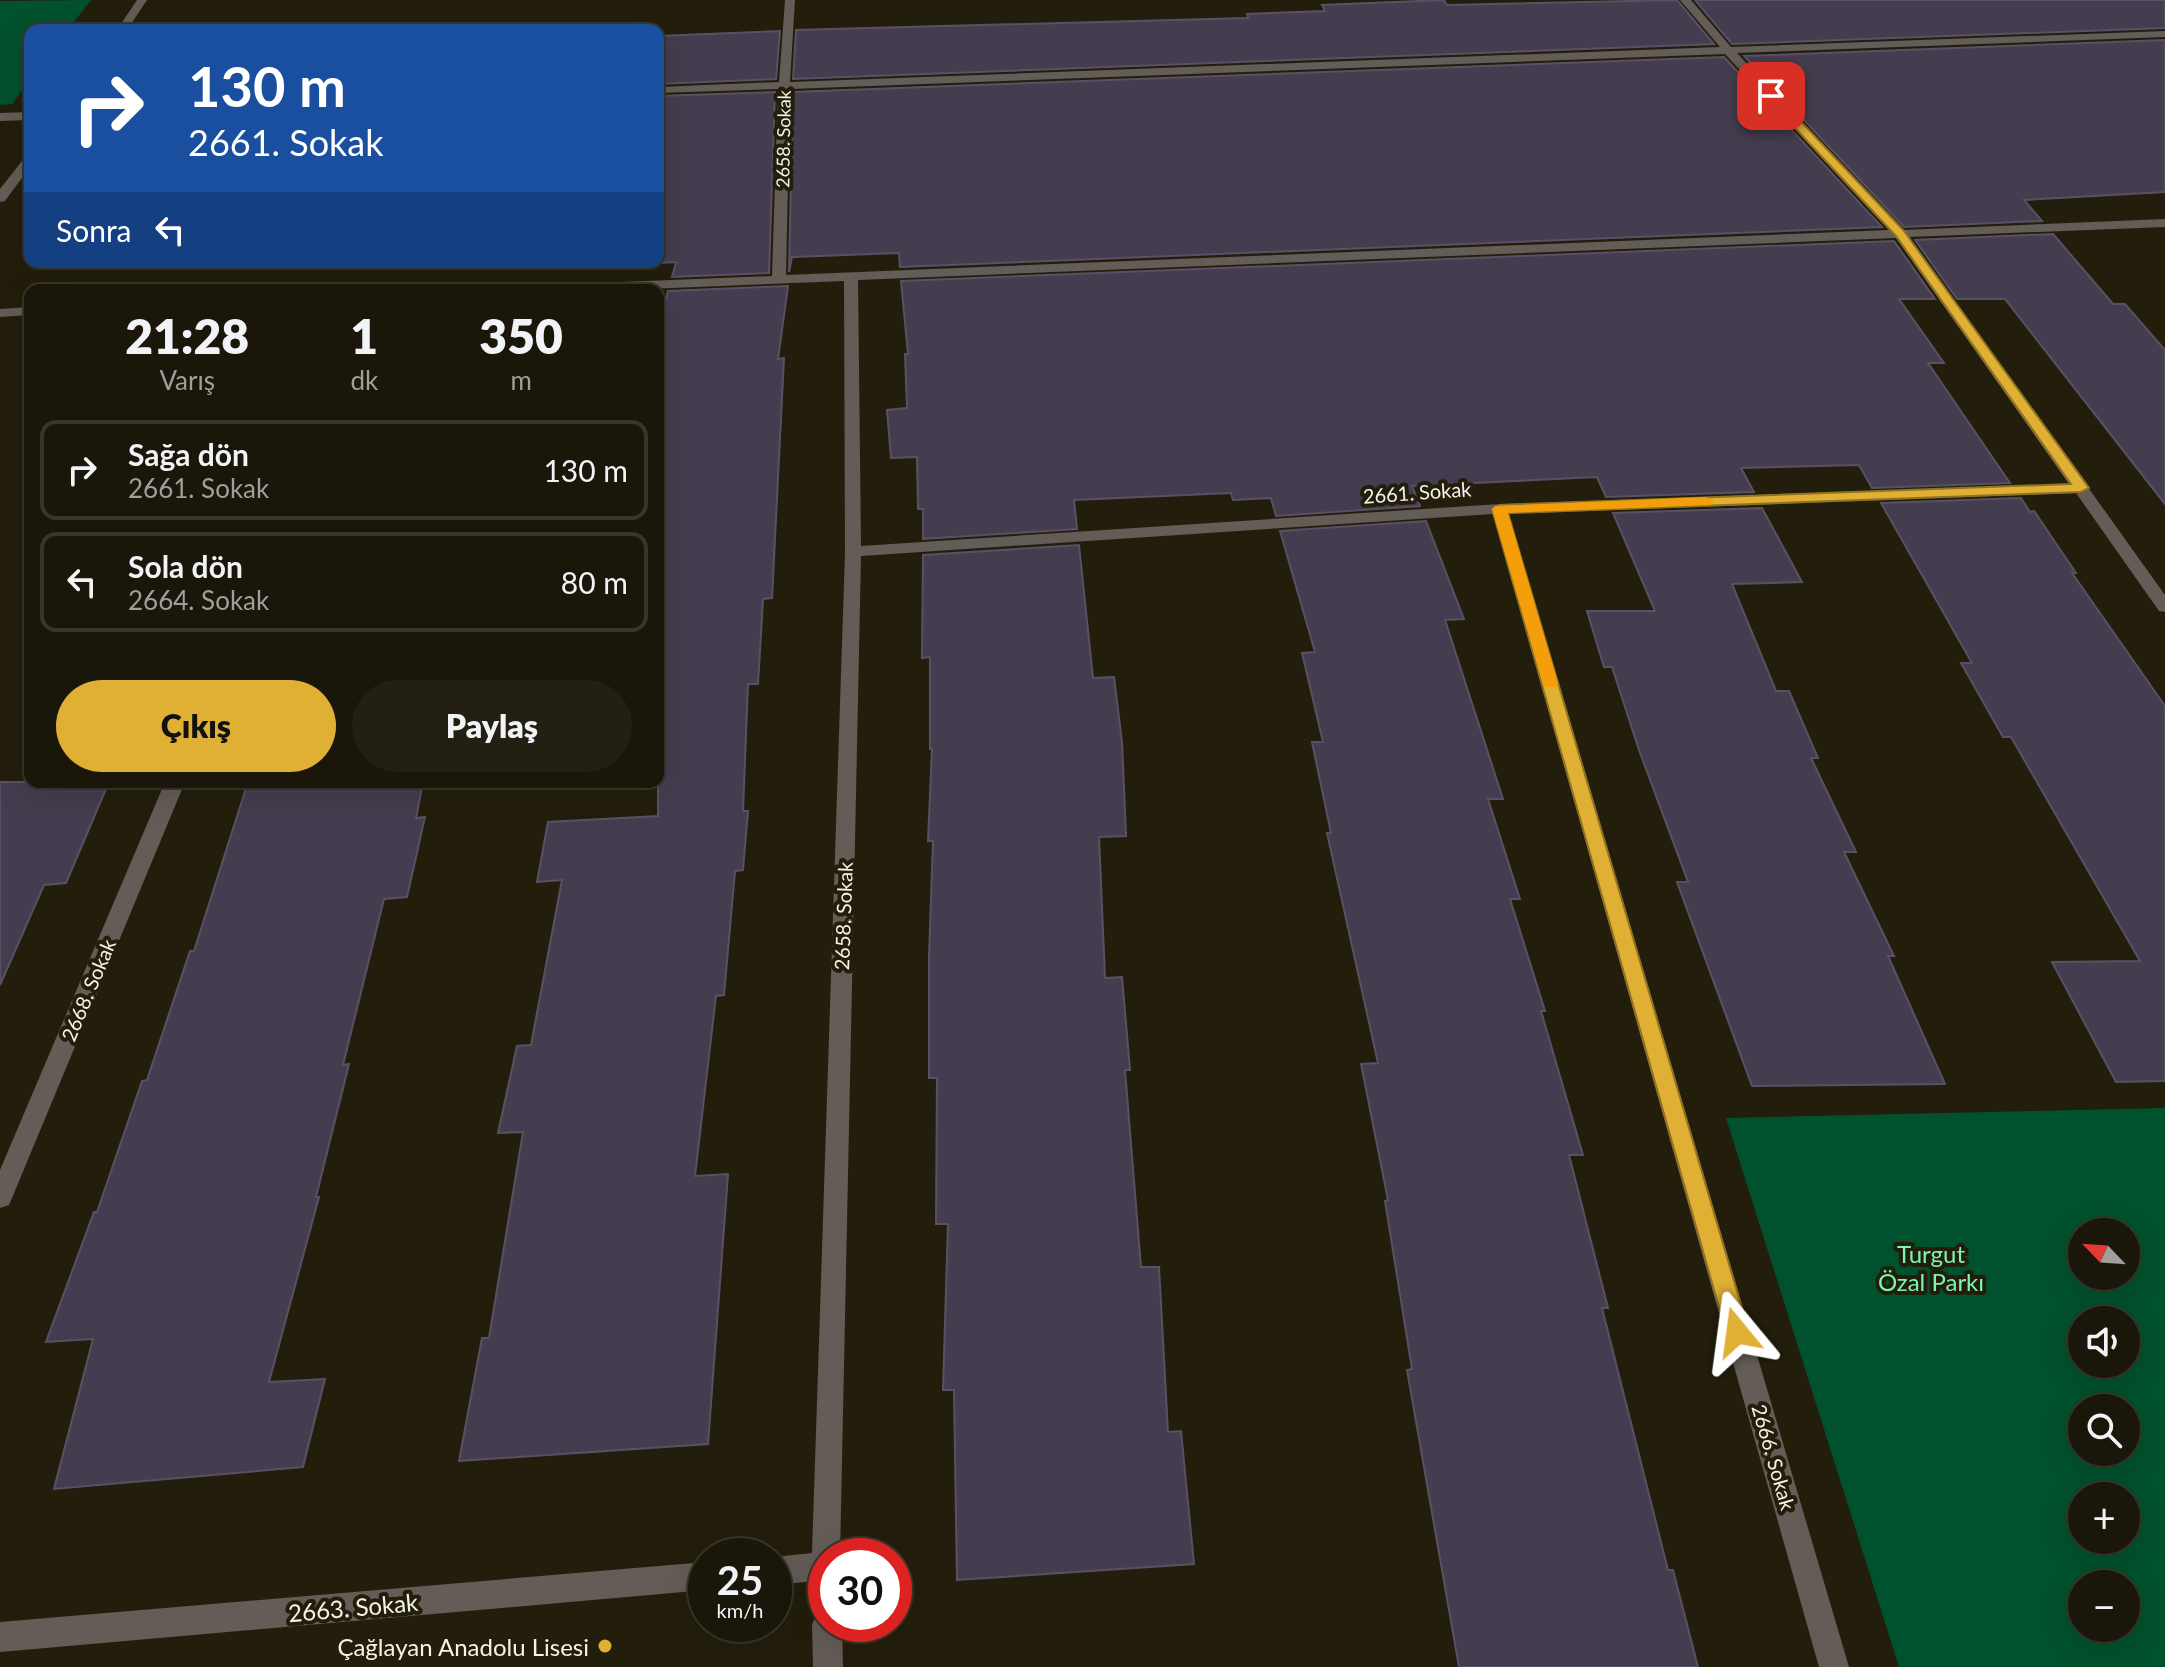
<!DOCTYPE html>
<html lang="tr">
<head>
<meta charset="utf-8">
<style>
  body { margin:0; font-family:Lato,sans-serif; background:#231f12; color:#f1f3f6; height:100vh; display:flex; flex-direction:column; font-size:30px; white-space:nowrap }
  * { box-sizing:border-box; margin:0 }
  p { font-size:26px; color:#9f9f9c }
  .icon { flex:none; width:44px; height:44px; fill:none; stroke:currentColor; stroke-width:2; stroke-linecap:round; stroke-linejoin:round }
  .map { position:relative; flex:1; overflow:hidden }
  .side { position:absolute; left:24px; top:284px; width:640px; height:504px; display:flex; flex-direction:column; background:#1a1609; border-radius:16px; box-shadow:0 8px 32px #0002,0 0 0 2px #38352a }
  .side>* { flex:none }
  .hud { position:absolute; left:24px; top:24px; width:640px; height:244px; border-radius:16px; box-shadow:0 8px 32px #0002,0 0 0 2px #38352a; background:#1a4fa0; color:#fff; overflow:hidden }
  .needle { width:52px; rotate:295deg }
  .tools { position:absolute; left:2068px; top:1218px; display:grid; gap:16px }
  .tools a { display:grid; place-items:center; width:72px; height:72px; border-radius:50%; background:#1a1609; box-shadow:0 8px 32px #0002,0 0 0 2px #38352a; font-size:40px }
  .speed { position:absolute; left:688px; top:1538px; display:flex; gap:16px; font-size:40px; font-weight:700; text-align:center }
  .speed>* { display:grid; place-content:center; width:104px; height:104px; border-radius:50%; background:#1a1609; box-shadow:0 8px 32px #0002,0 0 0 2px #38352a; line-height:1 }
  .speed small { font-size:20px; font-weight:400 }
  .speed .limit { border:12px solid #d22; background:#fff; color:#111 }
  .pin { position:absolute; display:grid; place-items:center; width:68px; height:68px; color:#fff; margin:-34px; border-radius:16px; box-shadow:0 4px 12px #0006 }
  .me { position:absolute; width:88px; margin:-44px; rotate:344deg; stroke-linejoin:round; filter:drop-shadow(0 0 6px #0008) }
  .turn { display:flex; align-items:center; gap:28px; height:168px; padding:0 32px; font-size:36px }
  .turn .icon { width:104px; height:104px; stroke-width:2.5 }
  .turn b { display:block; font-size:56px; line-height:68px }
  .then { display:flex; align-items:center; height:76px; padding:0 32px; background:#0003; gap:16px; font-size:30px }
  .eta { display:flex; justify-content:space-evenly; align-items:center; height:136px; text-align:center }
  .eta b { font-size:48px; font-weight:800; line-height:56px }
  .button { display:flex; gap:16px; margin-top:auto; padding:16px 32px }
  .button a { flex:1; height:92px; border-radius:48px; background:#dfb034; color:#111; font-size:32px; font-weight:800; line-height:92px; text-align:center }
  .button a+a { background:#231f12; color:#f1f3f6 }
  ul { padding:0; list-style:none }
  li { display:flex; align-items:center; gap:24px; height:100px; margin:0 16px 12px; padding:0 16px; border:4px solid #38352a; border-radius:16px }
  li div { flex:1 }
  li b { display:block; font-size:30px }
  li em { font-style:normal }
  .map>svg:first-child { display:block }
  .green { fill:#00512d; fill-rule:evenodd }
  .building { fill:#443d4f; stroke:#585164; stroke-width:2 }
  .lines { fill:none; stroke-linecap:round; stroke-linejoin:round }
  .minor { fill:#645c56; fill-rule:evenodd }
  .tertiary { fill:#645c56; fill-rule:evenodd }
  .route { fill:#dfb034; stroke:#917222; stroke-width:2 }
  .slow { fill:#f59e0b }
  .poi-dot { fill:#dfb034; stroke:#231e0c; stroke-width:3 }
  .labels { text-anchor:middle; dominant-baseline:central; stroke-width:8; stroke-linejoin:round; paint-order:stroke }
  .far-street-label { font-size:18px; fill:#f5f2e6; stroke:#231e0c }
  .street-label { font-size:20px; fill:#f5f2e6; stroke:#231e0c }
  .near-park-label { font-size:24px; fill:#7af6af; stroke:#231e0c }
  .near-street-label { font-size:24px; fill:#f5f2e6; stroke:#231e0c }
  .near-poi-label { font-size:24px; fill:#f5f2e6; stroke:#231e0c; text-anchor:end }
</style>
</head>
<body>
<div class="map">
<svg width="2165" height="1667" viewBox="0 0 2165 1667">
  <rect width="100%" height="100%" fill="#231e0c"/>
  <path class="green" d="M 91,0 L 68,30 L 30,30 L 30,80 L 12,104 L 0,105 L 0,1 Z
    M 2165,1108 L 2165,1667 L 1899,1667 L 1726,1118 ZM 2082,1232 L 2126,1232 L 2126,1276 L 2082,1276 ZM 2082,1320 L 2126,1320 L 2126,1364 L 2082,1364 ZM 2082,1408 L 2126,1408 L 2126,1452 L 2082,1452 ZM 2082,1496 L 2126,1496 L 2126,1540 L 2082,1540 ZM 2082,1584 L 2126,1584 L 2126,1628 L 2082,1628 Z"/>
  <path class="building" d="M 1444,0 L 1447,5 L 1677,0 L 1714,44 L 793,79 L 796,30 L 1248,18 L 1247,14 L 1325,11 L 1322,5 Z
    M 1695,0 L 2165,0 L 2165,28 L 1732,44 Z
    M 780,31 L 776,79 L 658,84 L 658,36 Z
    M 2165,40 L 2165,192 L 2024,200 L 2042,221 L 1904,227 L 1744,56 Z
    M 1724,57 L 1882,227 L 900,267 L 899,253 L 792,257 L 789,272 L 793,92 Z
    M 775,92 L 769,273 L 672,277 L 676,262 L 658,263 L 658,96 Z
    M 2053,234 L 2113,304 L 2125,304 L 2165,350 L 2165,504 L 2005,299 L 1957,299 L 1915,240 Z
    M 1894,241 L 1935,299 L 1899,299 L 1944,363 L 1928,363 L 2010,483 L 1872,488 L 1859,465 L 1741,468 L 1754,492 L 1606,497 L 1597,477 L 1412,486 L 1420,506 L 1276,516 L 1271,498 L 1233,500 L 1231,493 L 1074,500 L 1077,529 L 923,539 L 923,509 L 918,509 L 917,457 L 891,458 L 887,410 L 907,408 L 905,354 L 908,354 L 901,281 Z
    M 788,286 L 778,359 L 784,358 L 772,598 L 763,599 L 758,684 L 748,684 L 743,811 L 748,811 L 743,870 L 735,871 L 724,995 L 716,996 L 695,1176 L 728,1174 L 708,1444 L 459,1461 L 482,1338 L 489,1338 L 523,1132 L 498,1133 L 517,1046 L 531,1045 L 562,880 L 537,882 L 548,822 L 658,816 L 658,331 L 668,291 Z
    M 2021,498 L 2030,512 L 2034,511 L 2076,573 L 2072,573 L 2165,706 L 2165,1081 L 2116,1082 L 2052,962 L 2140,961 L 2011,737 L 2003,737 L 1961,663 L 1972,663 L 1881,503 Z
    M 1762,508 L 1802,582 L 1732,584 L 1776,691 L 1789,691 L 1818,758 L 1811,758 L 1856,852 L 1844,852 L 1894,956 L 1888,956 L 1945,1084 L 1752,1086 L 1677,882 L 1688,882 L 1639,750 L 1612,667 L 1604,667 L 1587,611 L 1655,611 L 1613,513 Z
    M 1426,521 L 1464,619 L 1445,620 L 1503,799 L 1488,799 L 1520,899 L 1510,899 L 1545,1011 L 1541,1011 L 1583,1155 L 1569,1155 L 1608,1308 L 1602,1308 L 1668,1570 L 1673,1570 L 1698,1667 L 1459,1667 L 1407,1370 L 1412,1369 L 1385,1201 L 1388,1200 L 1361,1064 L 1378,1063 L 1327,833 L 1331,833 L 1312,742 L 1323,742 L 1302,653 L 1315,652 L 1280,531 Z
    M 1079,545 L 1093,678 L 1114,677 L 1122,742 L 1126,836 L 1099,837 L 1105,978 L 1122,977 L 1130,1070 L 1125,1070 L 1141,1267 L 1159,1267 L 1168,1432 L 1181,1431 L 1194,1564 L 957,1580 L 954,1390 L 943,1390 L 948,1224 L 936,1224 L 937,1078 L 929,1078 L 929,957 L 933,841 L 928,841 L 932,749 L 930,749 L 930,657 L 922,658 L 923,555 Z
    M 0,782 L 109,782 L 66,883 L 44,885 L 0,985 Z
    M 248,782 L 423,782 L 416,818 L 425,817 L 407,897 L 384,899 L 343,1065 L 349,1064 L 316,1197 L 319,1197 L 269,1382 L 325,1379 L 303,1467 L 54,1489 L 93,1339 L 46,1342 L 94,1212 L 97,1212 L 142,1081 L 147,1080 L 190,951 L 194,951 Z"/>
  <g class="lines">
    <path class="minor" d="M 785,0 L 795,0 L 790,82 L 1720,47 L 1680,0 L 1691,0 L 1731,47 L 2165,31 L 2165,37 L 1737,53 L 1903,230 L 2165,219 L 2165,227 L 1909,237 L 2165,595 L 2165,612 L 2159,611 L 2076,493 L 1509,514 L 1849,1667 L 1819,1667 L 1493,514 L 861,556 L 840,1556 L 826,1556 L 826,1580 L 774,1585 L 774,1557 L 812,1553 L 845,552 L 844,281 L 622,290 L 514,290 L 521,286 L 772,276 L 778,89 L 658,93 L 658,87 L 779,82 ZM 1725,54 L 1889,230 L 786,275 L 790,89 ZM 1896,238 L 2069,484 L 1500,504 L 861,546 L 858,280 Z
      M 30,112 L 30,120 L 0,121 L 0,113 Z
      M 30,307 L 30,315 L 0,317 L 0,309 Z
      M 165,782 L 185,782 L 12,1198 L 9,1205 L 0,1208 L 0,1170 Z
      M 706,1562 L 706,1590 L 0,1652 L 0,1622 Z
      M 826,1610 L 826,1624 L 842,1624 L 843,1667 L 813,1667 L 812,1624 L 817,1614 Z"/>
    <path class="tertiary" d="M 137,0 L 147,0 L 127,30 L 117,30 Z
      M 30,155 L 30,167 L 5,201 L 0,202 L 0,189 L 26,156 Z"/>
  </g>
  <path class="route" d="M 1767,94 L 1775,94 L 1904,231 L 2089,488 L 2081,492 L 1508,513 L 1749,1332 L 1746,1339 L 1737,1342 L 1729,1339 L 1726,1332 L 1492,509 L 1500,505 L 2071,484 L 1896,236 L 1767,98 Z"/>
  <path class="slow" d="M 1706,497 L 1714,501 L 1711,505 L 1508,513 L 1558,683 L 1556,687 L 1544,687 L 1492,509 L 1495,506 Z"/>
  <circle class="poi-dot" cx="605" cy="1646" r="8"/>
  <g class="labels">
    <g class="far-street-label">
      <text transform="translate(783 139) rotate(-89)">2658. Sokak</text>
    </g>
    <g class="street-label">
      <text transform="translate(1417 492) rotate(-4)">2661. Sokak</text>
      <text transform="translate(843 916) rotate(-88)">2658. Sokak</text>
      <text transform="translate(88 990) rotate(-67)">2668. Sokak</text>
      <text transform="translate(1774 1457) rotate(74)">2666. Sokak</text>
    </g>
    <g class="near-park-label">
      <text x="1931" y="1253">Turgut<tspan x="1931" dy="28">Özal Parkı</tspan></text>
    </g>
    <g class="near-street-label">
      <text transform="translate(353 1607) rotate(-5)">2663. Sokak</text>
    </g>
    <g class="near-poi-label">
      <text x="589" y="1646">Çağlayan Anadolu Lisesi</text>
    </g>
  </g>
</svg>
<div class="tools">
<a><svg class="needle" viewBox="-14 -14 28 28"><path d="M0-13l5 13h-10z" fill="#e53935"/><path d="M0 13l5-13h-10z" fill="#9f9f9c"/></svg></a>
<a><svg class="icon" aria-label="sound" viewBox="0 0 24 24"><path d="M4 9h4l5-4v14l-5-4H4zM17 9q2 3 0 6"/></svg></a>
<a><svg class="icon" aria-label="search" viewBox="0 0 24 24"><circle cx="10" cy="10" r="6"/><path d="M15 15l6 6"/></svg></a>
<a>+</a>
<a>−</a>
</div>
<div class="speed"><div>25<small>km/h</small></div><div class="limit">30</div></div>
<div class="pin" style="left:1771px;top:96px;background:#d93025"><svg class="icon" aria-label="arrive" viewBox="0 0 24 24"><path d="M6 21V4h12l-3 4 3 4H6"/></svg></div>
<svg class="me" style="left:1737px;top:1332px" viewBox="-20 -20 40 40"><path d="M0-17L14 15 0 8-14 15z" fill="#dfb034" stroke="#fff" stroke-width="4"/></svg>
<div class="hud">
<div class="turn"><svg class="icon" aria-label="right" viewBox="0 0 24 24"><path d="M7 20v-9h11M14 6l5 5-5 5"/></svg><div><b>130 m</b>2661. Sokak</div></div>
<div class="then">Sonra<svg class="icon" aria-label="left" viewBox="0 0 24 24"><path d="M17 20v-9H6M10 6l-5 5 5 5"/></svg></div>
</div>
<section class="side">
<div class="eta">
<div><b>21:28</b><p>Varış</p></div>
<div><b>1</b><p>dk</p></div>
<div><b>350</b><p>m</p></div>
</div>
<ul>
<li><svg class="icon" aria-label="right" viewBox="0 0 24 24"><path d="M7 20v-9h11M14 6l5 5-5 5"/></svg><div><b>Sağa dön</b><p>2661. Sokak</p></div><em>130 m</em></li>
<li><svg class="icon" aria-label="left" viewBox="0 0 24 24"><path d="M17 20v-9H6M10 6l-5 5 5 5"/></svg><div><b>Sola dön</b><p>2664. Sokak</p></div><em>80 m</em></li>
</ul>
<div class="button"><a>Çıkış</a><a>Paylaş</a></div>
</section>
</div>
</body>
</html>
